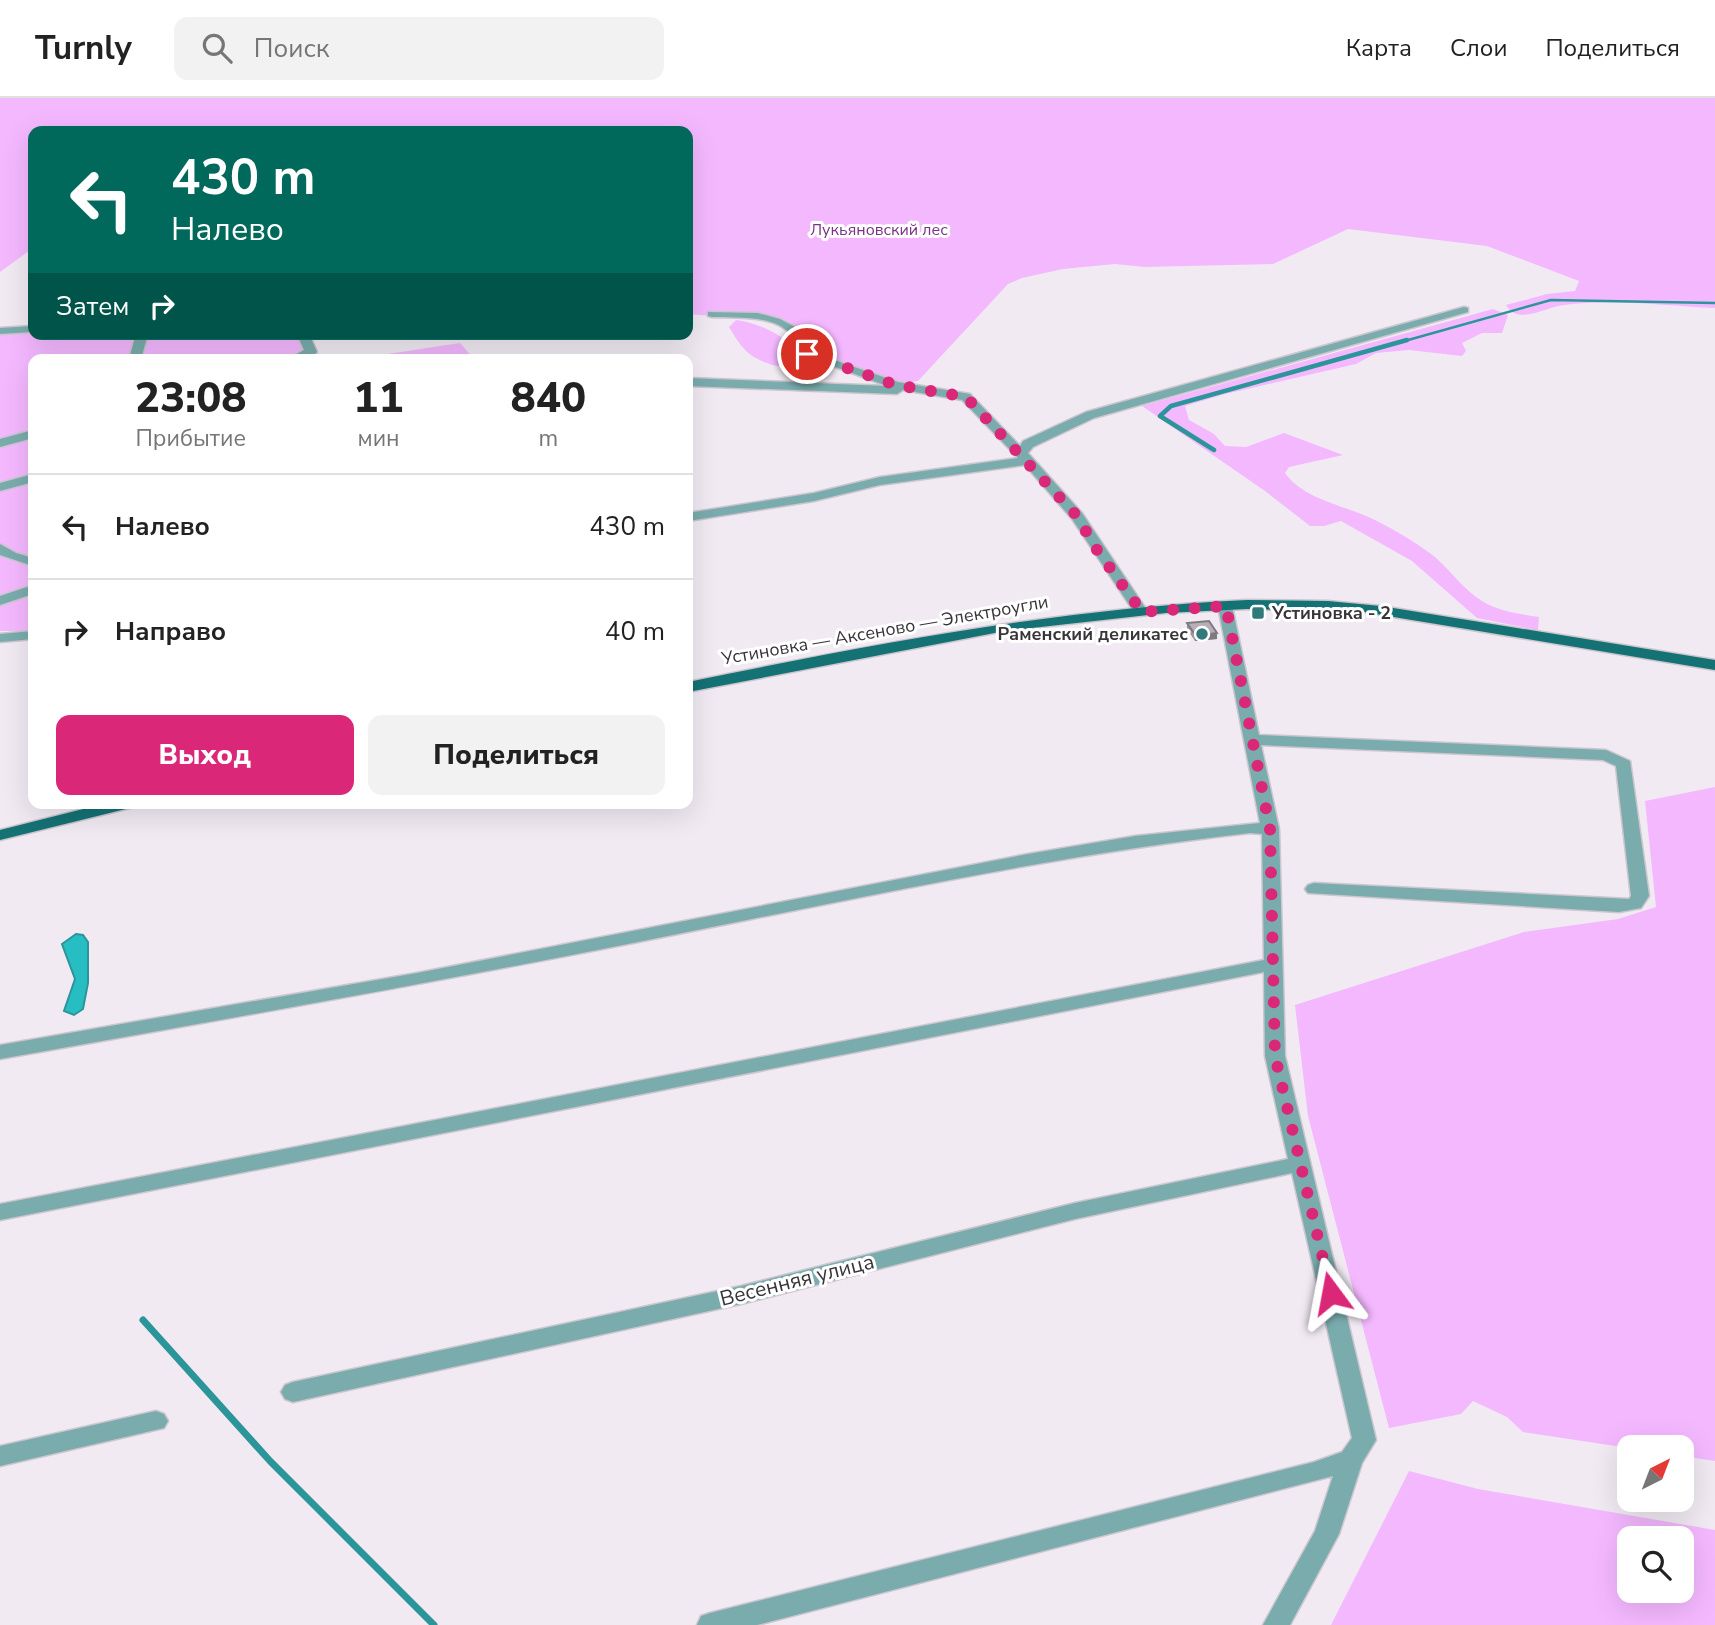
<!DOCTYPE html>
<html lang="ru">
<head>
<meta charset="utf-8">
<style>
  body { margin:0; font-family:"Nunito Sans",sans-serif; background:#f2f2f2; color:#222; height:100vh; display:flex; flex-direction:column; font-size:26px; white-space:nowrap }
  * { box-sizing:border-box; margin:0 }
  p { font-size:23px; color:#767676 }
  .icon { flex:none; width:38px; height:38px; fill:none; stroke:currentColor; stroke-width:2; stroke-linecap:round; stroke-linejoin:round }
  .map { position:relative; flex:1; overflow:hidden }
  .details { position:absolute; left:28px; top:256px; width:665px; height:455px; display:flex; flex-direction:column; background:#fff; border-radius:14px; box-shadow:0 7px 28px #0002 }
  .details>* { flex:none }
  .banner { position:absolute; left:28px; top:28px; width:665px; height:214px; border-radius:14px; box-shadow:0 7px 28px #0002; background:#00695c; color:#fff; overflow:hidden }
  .needle { width:46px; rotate:42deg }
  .fabs { position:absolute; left:1617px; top:1337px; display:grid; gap:14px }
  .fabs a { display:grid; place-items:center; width:77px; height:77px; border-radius:14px; background:#fff; box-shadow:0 7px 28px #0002; font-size:35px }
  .pin { position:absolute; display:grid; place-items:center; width:60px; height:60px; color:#fff; margin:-30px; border:4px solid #fff; border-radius:50%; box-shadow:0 2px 7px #0007 }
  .me { position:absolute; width:77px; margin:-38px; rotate:347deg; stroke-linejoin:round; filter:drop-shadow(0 0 5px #0008) }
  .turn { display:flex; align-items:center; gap:24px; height:147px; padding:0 28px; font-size:32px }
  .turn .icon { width:91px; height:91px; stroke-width:2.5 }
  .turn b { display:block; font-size:49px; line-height:60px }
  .then { display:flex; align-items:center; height:66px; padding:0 28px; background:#0003; gap:14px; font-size:26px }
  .eta { display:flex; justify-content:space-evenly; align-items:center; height:119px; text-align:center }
  .eta b { font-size:42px; font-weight:800; line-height:49px }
  .cta { display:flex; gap:14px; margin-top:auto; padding:14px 28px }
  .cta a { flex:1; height:80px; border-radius:14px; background:#db2777; color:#fff; font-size:28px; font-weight:800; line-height:80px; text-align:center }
  .cta a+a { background:#f2f2f2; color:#222 }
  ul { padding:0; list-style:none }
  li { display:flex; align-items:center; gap:21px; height:105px; padding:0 28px; border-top:2px solid #e0e0e0 }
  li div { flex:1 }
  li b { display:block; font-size:26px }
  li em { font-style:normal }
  header { display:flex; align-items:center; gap:42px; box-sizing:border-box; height:98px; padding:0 35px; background:#fff; border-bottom:2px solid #e0e0e0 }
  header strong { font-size:33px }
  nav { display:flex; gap:38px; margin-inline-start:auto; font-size:24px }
  .search { width:490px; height:63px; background:#f2f2f2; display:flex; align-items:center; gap:18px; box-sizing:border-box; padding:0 24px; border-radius:14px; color:#767676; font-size:26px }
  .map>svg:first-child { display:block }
  .green { fill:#f4b8ff; fill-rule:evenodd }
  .water { fill:#27bec3; stroke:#2c9599; stroke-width:2 }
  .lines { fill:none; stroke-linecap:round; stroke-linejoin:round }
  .stream-far2 { stroke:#2c9599; stroke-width:2.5 }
  .stream-far1 { stroke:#2c9599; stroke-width:4.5 }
  .stream { stroke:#2c9599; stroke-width:7 }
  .minor-casing { stroke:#ccc6ce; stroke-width:3 }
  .major-casing { stroke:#ccc6ce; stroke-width:3 }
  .minor { fill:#7aacad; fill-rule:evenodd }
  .major { fill:#147174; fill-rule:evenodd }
  .wall { fill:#9d969d }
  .shaded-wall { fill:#7f7a80 }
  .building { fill:#b6afb7; stroke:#7f7a80; stroke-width:2 }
  .route { stroke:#db2777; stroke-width:12; stroke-dasharray:0 21.6 }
  .poi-dot { fill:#317a7c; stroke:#fff; stroke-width:2.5 }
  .labels { text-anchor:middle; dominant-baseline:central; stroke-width:6; stroke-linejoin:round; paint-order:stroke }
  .far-park-label { font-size:16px; fill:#783286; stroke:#fff }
  .poi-label { font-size:18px; font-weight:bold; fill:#383538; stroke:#fff; text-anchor:start }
  .street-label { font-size:18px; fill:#383538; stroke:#fff }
  .near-street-label { font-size:21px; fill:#383538; stroke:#fff }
</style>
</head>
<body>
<header>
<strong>Turnly</strong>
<div class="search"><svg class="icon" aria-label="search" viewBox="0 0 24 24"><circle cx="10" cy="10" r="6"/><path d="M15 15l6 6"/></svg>Поиск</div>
<nav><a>Карта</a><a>Слои</a><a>Поделиться</a></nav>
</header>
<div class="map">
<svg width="1715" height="1527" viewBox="0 0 1715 1527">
  <rect width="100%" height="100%" fill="#f1eaf3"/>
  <path class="green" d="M 0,0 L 1715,0 L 1715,210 C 1666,208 1613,200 1564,207 C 1545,209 1518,228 1506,207 L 1547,196 L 1575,193 L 1579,183 L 1487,148 L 1348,131 L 1273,166 L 1145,169 L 1115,166 L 1063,171 L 1022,180 L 1008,186 L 918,283 L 896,287 L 807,255 L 795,233 L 776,223 L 688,216 L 688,33 L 33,33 L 33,150 L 0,174 Z
    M 1493,211 L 1508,217 L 1502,235 L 1482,235 L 1462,245 L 1466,253 L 1462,258 L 1409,252 L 1376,255 L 1356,266 L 1225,296 L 1185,308 L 1189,322 L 1214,336 L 1225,348 L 1246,349 L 1284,335 L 1343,357 L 1289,369 L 1285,375 C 1304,402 1347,408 1375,422 C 1395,432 1417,445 1435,459 C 1451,473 1464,492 1482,503 C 1500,514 1520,516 1539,519 L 1538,532 L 1477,520 L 1412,463 L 1341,423 L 1324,428 L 1310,428 L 1265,393 L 1142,308 Z
    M 736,222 C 758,225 792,238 799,262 C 787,276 758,264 746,253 C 739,246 734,237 729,229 Z
    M 33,232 L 33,236 L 303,236 L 311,254 L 293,261 L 33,261 L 33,336 L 0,345 L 0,234 Z
    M 460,245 L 474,261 L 355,261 Z
    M 33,341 L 33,533 L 0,533 L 0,350 Z
    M 1715,689 L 1715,1363 L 1682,1358 L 1682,1349 L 1629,1350 L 1523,1334 L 1507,1319 L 1473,1303 L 1461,1316 L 1389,1330 L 1308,1018 L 1295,907 L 1524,834 L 1618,821 L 1656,809 L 1645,703 Z
    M 1409,1373 L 1478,1391 L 1715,1432 L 1715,1527 L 1331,1527 ZM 1629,1440 L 1682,1440 L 1682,1493 L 1629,1493 Z"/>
  <path class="water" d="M 76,836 L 83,837 L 88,844 L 88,885 L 83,911 L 74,917 L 64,913 L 75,881 L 62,846 Z"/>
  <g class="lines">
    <path class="stream-far2" d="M 1401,244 L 1551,202 L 1715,205"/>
    <path class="stream-far1" d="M 1214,352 L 1160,318 L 1171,308 L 1407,242"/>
    <path class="stream" d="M 143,1222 L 270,1363 L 434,1527"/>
    <g class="minor-casing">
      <path id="minor" d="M 1464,209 L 1468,210 L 1468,214 L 1094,320 L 1033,349 L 1028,355 L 1082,415 L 1148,514 L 1146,517 L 1136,517 L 1072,421 L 1025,367 L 880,387 L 814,403 L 688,423 L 688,415 L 814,395 L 880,379 L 1018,360 L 962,302 L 903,292 L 897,296 L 688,288 L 688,280 L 887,288 L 803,257 C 799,251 796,244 792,238 C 776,216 735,220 712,219 L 708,218 L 708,214 L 758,215 L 780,221 L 799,231 L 812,253 L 828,260 L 898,284 L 970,296 L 1020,348 L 1023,343 L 1086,314 Z
        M 33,228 L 33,234 L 0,236 L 0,230 Z
        M 136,236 L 148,236 L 141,261 L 129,261 Z
        M 297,236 L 309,236 L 317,254 C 309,262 299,261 288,261 L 304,252 Z
        M 33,332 L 33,340 L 0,349 L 0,341 Z
        M 33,376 L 33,384 L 0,393 L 0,385 Z
        M 0,446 L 16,455 L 33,460 L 33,468 L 0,457 Z
        M 33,487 L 33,496 L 0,507 L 0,498 Z
        M 1225,504 L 1232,508 L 1259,637 L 1606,652 L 1630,663 L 1649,798 L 1641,810 L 1619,814 L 1308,795 L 1305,791 L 1308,787 L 1314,785 L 1629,801 L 1631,798 L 1616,668 L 1603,662 L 1261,647 L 1279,731 L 1285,958 L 1376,1342 L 1362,1365 L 1339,1436 L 1290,1527 L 1263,1527 L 1315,1433 L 1333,1378 L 757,1527 L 697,1527 L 701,1518 L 710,1515 L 1314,1364 L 1342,1354 L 1352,1340 L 1292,1075 L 1075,1121 L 741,1206 L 293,1304 L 285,1301 L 281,1294 L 285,1287 L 293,1284 L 741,1188 L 1075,1105 L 1288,1061 L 1265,958 L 1264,874 L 0,1122 L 0,1106 L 1264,862 L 1262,736 L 1250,735 C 1040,759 835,805 628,846 C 419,887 210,924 0,961 L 0,947 L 417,875 L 1028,756 L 1135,738 L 1260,725 L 1218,508 Z
        M 33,533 L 33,541 L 0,544 L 0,536 Z
        M 156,1313 L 164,1316 L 168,1323 L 164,1330 L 0,1368 L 0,1348 Z"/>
    </g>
    <g class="major-casing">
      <path id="major" d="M 1247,502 L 1328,503 L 1381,508 L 1715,562 L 1715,572 L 1363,514 L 1247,511 L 1166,515 L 1005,533 L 688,594 L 688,584 C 874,546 1057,511 1247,502 Z
        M 107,705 L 136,705 L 134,709 L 0,742 L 0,732 Z"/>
    </g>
    <use href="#minor" class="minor"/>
    <use href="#major" class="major"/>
  </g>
  <path class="wall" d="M 1187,525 L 1217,541 L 1195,543 L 1187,531 Z"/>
  <path class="shaded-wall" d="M 1217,535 L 1217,541 L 1195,543 L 1196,538 Z"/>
  <path class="building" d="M 1209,523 L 1217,535 L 1196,538 L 1187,525 Z"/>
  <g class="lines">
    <path class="route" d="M 807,256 L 896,287 L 966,299 L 1077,418 L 1097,452 L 1142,514 L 1226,508 L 1270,731 L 1275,958 L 1331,1195"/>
  </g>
  <g class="poi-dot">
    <rect x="1251" y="508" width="14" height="14" rx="3.5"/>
    <circle cx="1202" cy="536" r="7"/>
  </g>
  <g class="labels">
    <g class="far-park-label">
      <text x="879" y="132">Лукьяновский лес</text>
    </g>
    <g class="poi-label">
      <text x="1272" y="515">Устиновка - 2</text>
      <text x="1188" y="536" text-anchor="end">Раменский деликатес</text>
    </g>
    <g class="street-label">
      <text transform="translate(885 532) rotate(-10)">Устиновка — Аксеново — Электроугли</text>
    </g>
    <g class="near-street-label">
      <text transform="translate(797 1182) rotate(-14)">Весенняя улица</text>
    </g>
  </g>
</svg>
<div class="fabs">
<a><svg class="needle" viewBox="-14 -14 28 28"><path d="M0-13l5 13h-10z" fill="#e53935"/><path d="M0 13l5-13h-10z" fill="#767676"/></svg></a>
<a><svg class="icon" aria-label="search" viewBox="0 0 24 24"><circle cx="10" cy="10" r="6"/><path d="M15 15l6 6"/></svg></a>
</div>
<div class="pin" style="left:807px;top:256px;background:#d93025"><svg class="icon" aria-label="arrive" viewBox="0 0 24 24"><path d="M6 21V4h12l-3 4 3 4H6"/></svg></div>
<svg class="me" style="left:1331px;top:1195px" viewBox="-20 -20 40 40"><path d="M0-17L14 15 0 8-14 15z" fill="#db2777" stroke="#fff" stroke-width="4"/></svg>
<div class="banner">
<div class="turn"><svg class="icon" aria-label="left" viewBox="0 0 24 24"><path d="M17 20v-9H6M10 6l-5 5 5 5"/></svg><div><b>430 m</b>Налево</div></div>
<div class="then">Затем<svg class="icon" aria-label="right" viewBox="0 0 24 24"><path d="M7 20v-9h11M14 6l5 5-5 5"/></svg></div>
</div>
<section class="details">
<div class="eta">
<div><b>23:08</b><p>Прибытие</p></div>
<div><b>11</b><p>мин</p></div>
<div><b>840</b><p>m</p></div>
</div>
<ul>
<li><svg class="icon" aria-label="left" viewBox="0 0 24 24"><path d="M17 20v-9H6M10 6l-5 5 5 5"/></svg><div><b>Налево</b></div><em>430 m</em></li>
<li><svg class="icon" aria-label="right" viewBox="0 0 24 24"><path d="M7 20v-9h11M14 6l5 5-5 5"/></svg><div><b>Направо</b></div><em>40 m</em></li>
</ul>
<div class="cta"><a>Выход</a><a>Поделиться</a></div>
</section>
</div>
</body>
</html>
